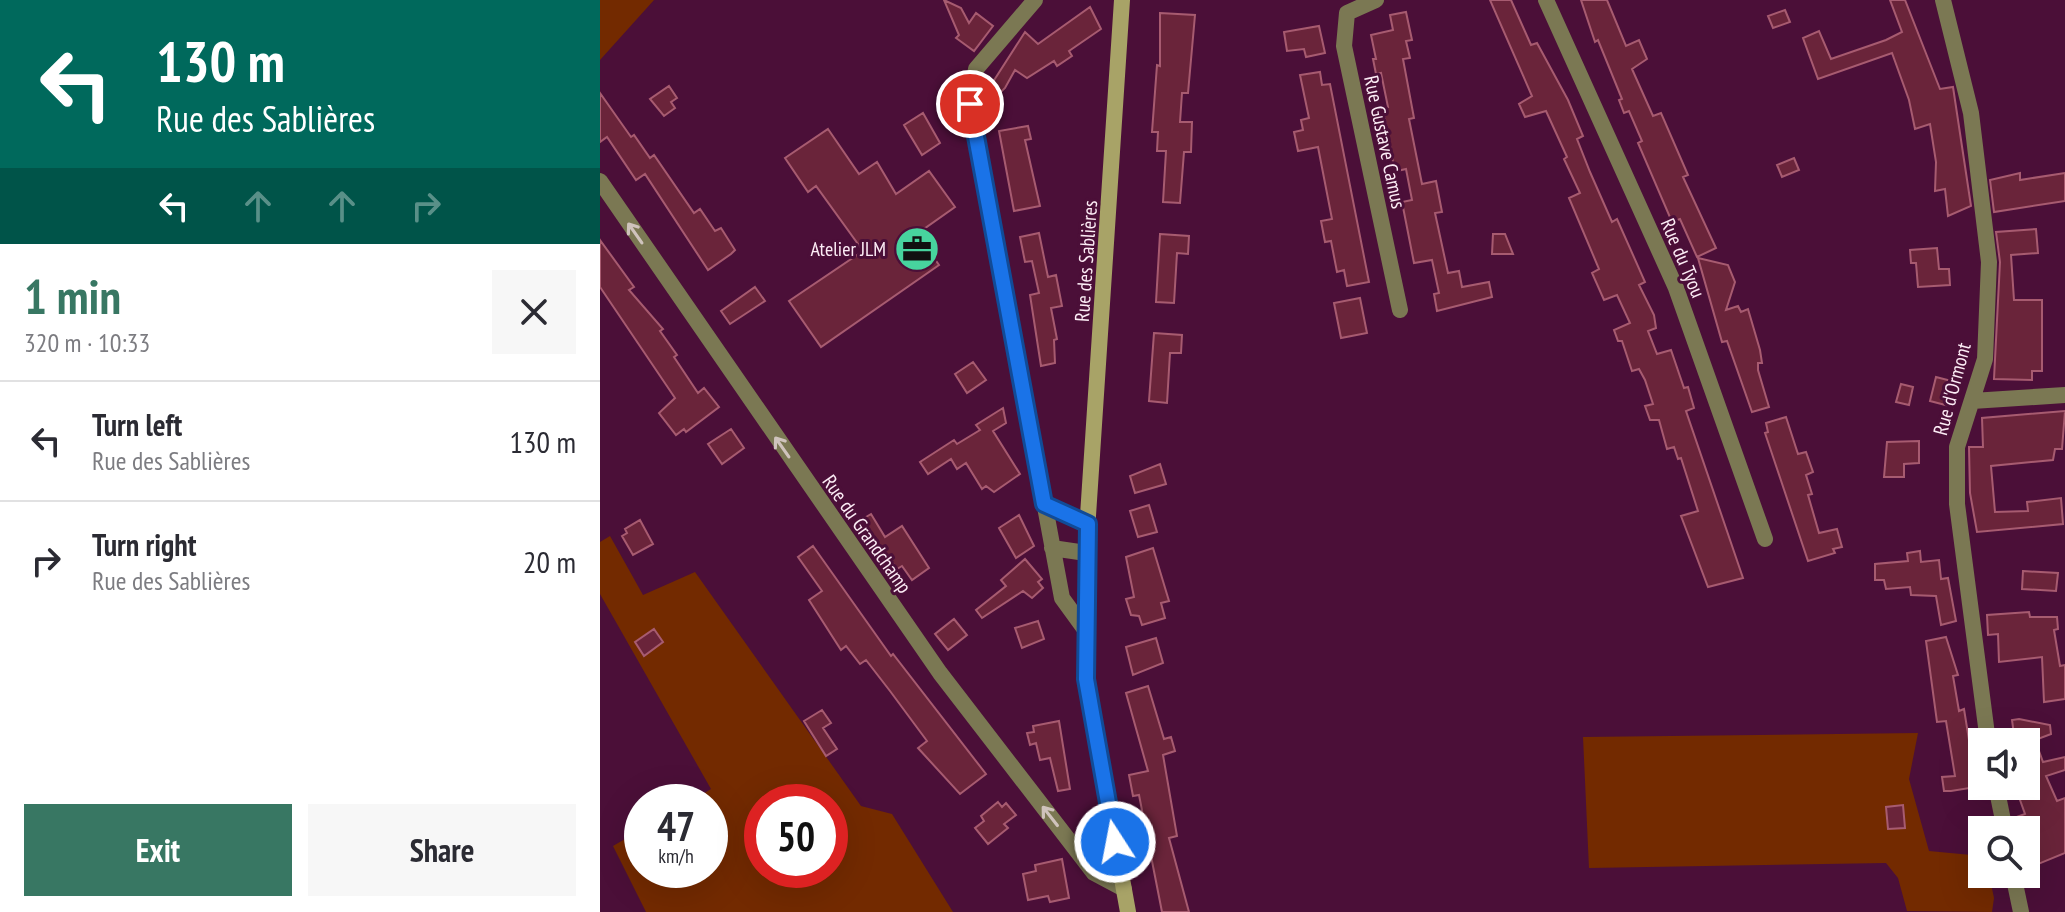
<!DOCTYPE html>
<html lang="en">
<head>
<meta charset="utf-8">
<style>
  body { margin:0; font-family:"PT Sans Narrow",sans-serif; background:#f7f7f7; color:#2b2b33; height:100vh; display:flex; flex-direction:column; font-size:30px; white-space:nowrap }
  * { box-sizing:border-box; margin:0 }
  p { font-size:26px; color:#7c7c81 }
  .icon { flex:none; width:44px; height:44px; fill:none; stroke:currentColor; stroke-width:2; stroke-linecap:round; stroke-linejoin:round }
  .map { position:relative; flex:1; overflow:hidden }
  .details { display:flex; flex-direction:column; background:#fff; width:600px }
  .details>* { flex:none }
  .banner { background:#00695c; color:#fff; overflow:hidden }
  .buttons { position:absolute; left:1368px; top:728px; display:grid; gap:16px }
  .buttons a { display:grid; place-items:center; width:72px; height:72px; border-radius:0px; background:#fff; box-shadow:0 8px 32px #0002; font-size:40px }
  .speed { position:absolute; left:24px; top:784px; display:flex; gap:16px; font-size:40px; font-weight:700; text-align:center }
  .speed>* { display:grid; place-content:center; width:104px; height:104px; border-radius:50%; background:#fff; box-shadow:0 8px 32px #0002; line-height:1 }
  .speed small { font-size:20px; font-weight:400 }
  .speed .limit { border:12px solid #d22; background:#fff; color:#111 }
  .pin { position:absolute; display:grid; place-items:center; width:68px; height:68px; color:#fff; margin:-34px; border:4px solid #fff; border-radius:50%; box-shadow:0 2px 8px #0007 }
  .me { position:absolute; width:88px; margin:-44px; rotate:349deg; stroke-linejoin:round; filter:drop-shadow(0 0 6px #0008) }
  .turn { display:flex; align-items:center; gap:28px; height:168px; padding:0 24px; font-size:36px }
  .turn .icon { width:104px; height:104px; stroke-width:2.5 }
  .turn b { display:block; font-size:56px; line-height:68px }
  .lanes { display:flex; align-items:center; height:76px; padding:0 24px; background:#0003; justify-content:center; gap:40px; direction:ltr }
  .lanes .off { opacity:.35 }
  .round { display:grid; place-items:center; flex:none; width:84px; height:84px; border-radius:0px; background:#f7f7f7 }
  .head { display:flex; align-items:center; justify-content:space-between; height:136px; padding:0 24px }
  h1 { font-size:48px; font-weight:600; line-height:60px; color:#387763 }
  .cta { display:flex; gap:16px; margin-top:auto; padding:16px 24px }
  .cta a { flex:1; height:92px; border-radius:0px; background:#387763; color:#fff; font-size:32px; font-weight:600; line-height:92px; text-align:center }
  .cta a+a { background:#f7f7f7; color:#2b2b33 }
  ul { padding:0; list-style:none }
  li { display:flex; align-items:center; gap:24px; height:120px; padding:0 24px; border-top:2px solid #e1e1e2 }
  li div { flex:1 }
  li b { display:block; font-size:30px }
  li em { font-style:normal }
  main { display:flex; flex:1; min-height:0 }
  .map>svg:first-child { display:block }
  .green { fill:#732a00; fill-rule:evenodd }
  .building { fill:#6a243a; stroke:#a75b70; stroke-width:2 }
  .lines { fill:none; stroke-linecap:round; stroke-linejoin:round }
  .minor { stroke:#7b7853; stroke-width:16 }
  .secondary { stroke:#a8a367; stroke-width:16 }
  .oneway { stroke:#cfc3bc }
  .route-casing { stroke:#114b97; stroke-width:20 }
  .route { stroke:#1a73e8; stroke-width:14 }
  .labels { text-anchor:middle; dominant-baseline:central; stroke-width:6; stroke-linejoin:round; paint-order:stroke }
  .street-label { font-size:20px; fill:#fcecf5; stroke:#4b0f38 }
  .poi-label { font-size:20px; fill:#fcecf5; stroke:#4b0f38; text-anchor:end }
</style>
</head>
<body>
<main>
<section class="details">
<div class="banner">
<div class="turn"><svg class="icon" aria-label="left" viewBox="0 0 24 24"><path d="M17 20v-9H6M10 6l-5 5 5 5"/></svg><div><b>130 m</b>Rue des Sablières</div></div>
<div class="lanes"><svg class="icon" aria-label="left" viewBox="0 0 24 24"><path d="M17 20v-9H6M10 6l-5 5 5 5"/></svg><svg class="icon off" aria-label="ahead" viewBox="0 0 24 24"><path d="M12 20V5M6 11l6-6 6 6"/></svg><svg class="icon off" aria-label="ahead" viewBox="0 0 24 24"><path d="M12 20V5M6 11l6-6 6 6"/></svg><svg class="icon off" aria-label="right" viewBox="0 0 24 24"><path d="M7 20v-9h11M14 6l5 5-5 5"/></svg></div>
</div>
<div class="head"><div><h1>1 min</h1><p>320 m · 10:33</p></div><a class="round"><svg class="icon" aria-label="close" viewBox="0 0 24 24"><path d="M6 6l12 12M18 6L6 18"/></svg></a></div>
<ul>
<li><svg class="icon" aria-label="left" viewBox="0 0 24 24"><path d="M17 20v-9H6M10 6l-5 5 5 5"/></svg><div><b>Turn left</b><p>Rue des Sablières</p></div><em>130 m</em></li>
<li><svg class="icon" aria-label="right" viewBox="0 0 24 24"><path d="M7 20v-9h11M14 6l5 5-5 5"/></svg><div><b>Turn right</b><p>Rue des Sablières</p></div><em>20 m</em></li>
</ul>
<div class="cta"><a>Exit</a><a>Share</a></div>
</section>
<div class="map">
<svg width="1465" height="912" viewBox="0 0 1465 912">
  <rect width="100%" height="100%" fill="#4b0f38"/>
  <path class="green" d="M 0,0 L 54,0 L 0,60 Z
    M 10,536 L 43,595 L 95,572 L 261,806 L 292,814 L 353,912 L 46,912 L 13,846 L 42,829 L 42,870 L 110,870 L 110,802 L 90,802 L 111,789 L 0,594 L 0,542 ZM 162,802 L 230,802 L 230,870 L 162,870 Z
    M 1318,733 L 1309,779 L 1329,851 L 1382,856 L 1382,874 L 1389,874 L 1394,898 L 1392,912 L 1307,911 L 1298,878 L 1286,863 L 989,868 L 983,737 Z"/>
  <path class="building" d="M 344,0 L 361,8 L 369,23 L 376,13 L 393,26 L 374,51 L 356,38 L 359,35 Z
    M 890,0 L 911,0 L 931,45 L 937,43 L 968,100 L 983,136 L 977,139 L 990,172 L 1012,222 L 1017,219 L 1045,282 L 1039,285 L 1054,315 L 1056,328 L 1048,331 L 1057,354 L 1071,350 L 1084,388 L 1088,387 L 1094,408 L 1086,411 L 1143,578 L 1108,587 L 1081,516 L 1098,511 L 1081,458 L 1078,459 L 1074,447 L 1067,449 L 1059,420 L 1050,420 L 1045,406 L 1053,404 L 1045,380 L 1039,369 L 1032,371 L 1022,341 L 1018,341 L 1014,330 L 1030,323 L 1017,295 L 1004,300 L 992,273 L 999,269 L 969,198 L 980,193 L 964,159 L 967,157 L 946,111 L 925,117 L 919,104 L 932,96 Z
    M 981,0 L 1007,0 L 1026,46 L 1039,40 L 1047,59 L 1032,69 L 1053,116 L 1061,113 L 1088,175 L 1083,177 L 1116,248 L 1097,257 L 1080,219 L 1072,222 L 1038,143 L 1042,141 L 1029,111 L 1024,113 L 1019,100 L 1022,99 L 998,40 L 995,42 Z
    M 1290,0 L 1305,0 L 1340,89 L 1353,87 L 1371,206 L 1348,216 L 1345,189 L 1335,191 L 1336,162 L 1330,124 L 1315,129 L 1309,100 L 1292,53 L 1218,79 L 1203,38 L 1219,31 L 1231,59 L 1286,40 L 1302,32 Z
    M 490,7 L 501,29 L 469,51 L 472,56 L 457,66 L 454,61 L 427,78 L 415,70 L 405,88 L 382,110 L 382,99 L 425,32 L 438,44 Z
    M 1185,10 L 1190,22 L 1173,28 L 1168,16 Z
    M 806,12 L 812,40 L 806,41 L 810,58 L 803,59 L 814,118 L 809,119 L 822,184 L 836,181 L 842,212 L 835,213 L 848,273 L 859,271 L 862,287 L 889,282 L 892,297 L 837,311 L 834,294 L 839,293 L 832,260 L 814,263 L 802,202 L 812,200 L 806,169 L 797,171 L 793,162 L 783,108 L 788,107 L 781,73 L 776,74 L 773,59 L 776,59 L 771,35 L 793,30 L 790,15 Z
    M 560,13 L 595,15 L 588,93 L 582,93 L 580,122 L 592,122 L 591,152 L 584,152 L 580,203 L 563,202 L 566,151 L 557,151 L 558,132 L 552,132 L 557,65 L 560,66 Z
    M 719,26 L 725,53 L 706,57 L 704,49 L 687,51 L 684,32 Z
    M 720,72 L 722,85 L 730,84 L 769,282 L 747,286 L 744,270 L 737,272 L 731,241 L 725,242 L 721,221 L 732,219 L 718,147 L 698,151 L 694,132 L 703,130 L 701,120 L 709,118 L 700,75 Z
    M 69,86 L 77,98 L 71,102 L 75,108 L 64,116 L 50,99 Z
    M 0,93 L 31,137 L 34,135 L 50,158 L 54,155 L 94,213 L 100,209 L 115,231 L 121,228 L 135,250 L 131,254 L 108,270 L 45,174 L 36,180 L 7,137 L 0,142 Z
    M 323,113 L 340,143 L 322,155 L 304,125 Z
    M 428,126 L 431,139 L 425,140 L 440,206 L 414,211 L 399,131 Z
    M 228,129 L 259,174 L 277,162 L 296,194 L 329,171 L 355,207 L 324,229 L 327,232 L 320,238 L 339,265 L 221,347 L 189,301 L 263,251 L 216,186 L 208,192 L 185,158 Z
    M 1194,158 L 1199,170 L 1182,177 L 1177,165 Z
    M 1420,173 L 1420,180 L 1465,173 L 1465,201 L 1394,212 L 1390,180 Z
    M 1436,229 L 1438,253 L 1411,255 L 1414,300 L 1442,300 L 1442,371 L 1432,371 L 1432,380 L 1394,379 L 1400,262 L 1396,232 Z
    M 439,233 L 448,277 L 456,275 L 462,306 L 451,308 L 457,339 L 454,340 L 455,363 L 441,366 L 430,295 L 439,293 L 432,261 L 425,262 L 420,237 Z
    M 560,234 L 589,236 L 588,254 L 577,253 L 574,303 L 556,302 Z
    M 893,234 L 905,234 L 913,254 L 892,254 Z
    M 0,240 L 34,287 L 29,290 L 63,329 L 60,331 L 77,355 L 74,357 L 98,393 L 104,388 L 119,407 L 86,432 L 84,429 L 76,435 L 59,413 L 75,398 L 0,287 Z
    M 1337,248 L 1339,269 L 1349,269 L 1350,285 L 1318,287 L 1316,263 L 1311,263 L 1310,250 Z
    M 1098,258 L 1128,265 L 1135,282 L 1126,310 L 1138,306 L 1141,312 L 1148,309 L 1160,350 L 1162,363 L 1158,363 L 1158,370 L 1169,407 L 1152,412 L 1127,341 L 1122,342 Z
    M 155,287 L 165,301 L 130,324 L 121,311 Z
    M 760,298 L 767,333 L 741,338 L 734,303 Z
    M 554,333 L 582,335 L 581,353 L 570,353 L 567,403 L 549,401 Z
    M 373,362 L 386,380 L 367,393 L 355,374 Z
    M 1336,377 L 1359,383 L 1353,407 L 1330,401 Z
    M 1301,384 L 1313,387 L 1309,405 L 1296,402 Z
    M 403,408 L 406,423 L 393,431 L 420,474 L 394,492 L 386,486 L 382,489 L 366,463 L 357,469 L 351,459 L 328,474 L 320,462 L 354,440 L 357,444 L 380,430 L 376,425 Z
    M 1465,411 L 1462,449 L 1455,449 L 1453,460 L 1391,466 L 1395,512 L 1428,511 L 1427,502 L 1461,498 L 1463,524 L 1377,532 L 1370,493 L 1369,447 L 1383,447 L 1382,418 Z
    M 1186,417 L 1198,454 L 1206,452 L 1213,472 L 1206,475 L 1212,494 L 1208,495 L 1219,533 L 1237,529 L 1242,547 L 1233,549 L 1235,553 L 1208,561 L 1165,433 L 1168,432 L 1166,423 Z
    M 131,429 L 144,448 L 122,464 L 108,444 Z
    M 1319,441 L 1319,463 L 1304,464 L 1304,477 L 1284,477 L 1287,442 Z
    M 560,464 L 566,484 L 535,493 L 530,476 Z
    M 549,505 L 557,532 L 538,537 L 530,511 Z
    M 271,514 L 285,537 L 302,526 L 329,568 L 312,580 L 302,566 L 297,569 L 287,555 L 280,560 L 256,523 Z
    M 419,515 L 434,546 L 416,558 L 399,528 Z
    M 40,520 L 53,544 L 33,555 L 22,536 L 27,533 L 25,529 Z
    M 213,546 L 291,656 L 293,654 L 386,774 L 360,794 L 318,748 L 327,741 L 290,691 L 266,660 L 260,664 L 246,646 L 241,650 L 209,600 L 222,591 L 198,557 Z
    M 553,548 L 569,601 L 561,603 L 565,618 L 542,625 L 539,616 L 531,615 L 526,599 L 534,597 L 526,557 Z
    M 1320,551 L 1321,562 L 1339,560 L 1341,579 L 1348,578 L 1356,621 L 1341,625 L 1336,596 L 1311,595 L 1310,587 L 1286,589 L 1284,580 L 1275,580 L 1275,564 L 1308,561 L 1307,553 Z
    M 425,559 L 442,579 L 438,582 L 443,588 L 432,598 L 423,591 L 382,618 L 376,610 L 406,586 L 401,580 Z
    M 1423,571 L 1458,573 L 1456,591 L 1422,589 Z
    M 1429,612 L 1430,617 L 1457,617 L 1458,629 L 1454,630 L 1460,666 L 1465,665 L 1465,699 L 1444,702 L 1442,657 L 1399,662 L 1398,634 L 1388,635 L 1387,615 Z
    M 354,619 L 367,635 L 348,650 L 335,634 Z
    M 438,621 L 444,639 L 422,648 L 415,628 Z
    M 54,629 L 63,642 L 44,656 L 35,642 Z
    M 1346,637 L 1358,675 L 1353,676 L 1359,711 L 1364,709 L 1369,740 L 1374,739 L 1382,786 L 1351,791 L 1344,791 L 1342,777 L 1355,776 L 1346,721 L 1337,722 L 1326,641 Z
    M 556,638 L 563,663 L 533,675 L 526,647 Z
    M 548,686 L 564,739 L 571,737 L 575,751 L 563,755 L 577,836 L 569,838 L 589,912 L 562,912 L 539,795 L 533,796 L 529,775 L 548,771 L 526,693 Z
    M 222,710 L 231,723 L 223,728 L 237,749 L 226,756 L 204,721 Z
    M 1419,719 L 1450,725 L 1451,734 L 1435,740 L 1443,762 L 1465,757 L 1465,770 L 1446,776 L 1457,801 L 1465,798 L 1465,853 L 1426,869 L 1426,830 L 1416,830 L 1414,818 L 1425,814 L 1415,786 L 1426,786 L 1426,742 L 1415,742 L 1412,720 Z
    M 459,721 L 470,789 L 458,791 L 450,758 L 440,760 L 436,743 L 430,745 L 427,733 L 434,732 L 433,726 Z
    M 398,802 L 402,807 L 406,803 L 416,815 L 404,824 L 408,828 L 388,844 L 375,828 L 384,821 L 381,816 Z
    M 1303,805 L 1305,828 L 1288,829 L 1286,807 Z
    M 462,859 L 469,898 L 450,902 L 448,896 L 428,900 L 423,874 L 436,871 L 435,865 Z"/>
  <g class="lines">
    <path class="minor" d="M 435,0 L 376,69 L 370,104 L 462,598 L 486,631
      M 776,0 L 747,13 L 744,46 L 800,310
      M 946,0 L 1076,288 L 1165,539
      M 1343,0 L 1371,113 L 1389,262 L 1385,359 L 1357,447 L 1357,504 L 1388,742
      M 0,181 L 340,673 L 494,873 L 524,889
      M 1372,401 L 1465,395
      M 444,504 L 488,524
      M 452,548 L 486,553
      M 1396,786 L 1405,830
      M 1413,874 L 1421,912"/>
    <path class="secondary" d="M 522,0 L 486,546 L 486,679 L 528,912"/>
  </g>
  <defs><path id="oneway-shaft" d="M-6 0H5M1.5-3L5.5 0L1.5 3" fill="none" stroke-width="1.6" stroke-linecap="round" stroke-linejoin="round" transform="scale(2)"/></defs>
  <g class="oneway">
    <use href="#oneway-shaft" transform="translate(35 233) rotate(-125)"/>
    <use href="#oneway-shaft" transform="translate(182 447) rotate(-125)"/>
    <use href="#oneway-shaft" transform="translate(450 816) rotate(-128)"/>
  </g>
  <g class="lines">
    <g class="route-casing">
      <path id="route" d="M 370,104 L 444,504 L 488,524 L 486,679 L 515,842"/>
    </g>
    <use href="#route" class="route"/>
  </g>
  <defs>
    <g id="office-disc" transform="scale(2.3)"><circle r="9.5" fill="#47d49e" stroke="#4b0f38"/><path d="M-6-3h4V-5.5h4V-3h4V5H-6ZM-1-4.5V-3h2v-1.5ZM-6 0V1H6V0Z" fill="#111"/></g>
  </defs>
  <g fill-rule="evenodd">
    <use href="#office-disc" x="317" y="249"/>
  </g>
  <g class="labels">
    <g class="street-label">
      <text transform="translate(785 142) rotate(78)">Rue Gustave Camus</text>
      <text transform="translate(1083 258) rotate(67)">Rue du Tyou</text>
      <text transform="translate(486 261) rotate(-86)">Rue des Sablières</text>
      <text transform="translate(1352 389) rotate(-75)">Rue d'Ormont</text>
      <text transform="translate(267 534) rotate(55)">Rue du Grandchamp</text>
    </g>
    <g class="poi-label">
      <text x="286" y="249">Atelier JLM</text>
    </g>
  </g>
</svg>
<div class="buttons">
<a><svg class="icon" aria-label="sound" viewBox="0 0 24 24"><path d="M4 9h4l5-4v14l-5-4H4zM17 9q2 3 0 6"/></svg></a>
<a><svg class="icon" aria-label="search" viewBox="0 0 24 24"><circle cx="10" cy="10" r="6"/><path d="M15 15l6 6"/></svg></a>
</div>
<div class="speed"><div>47<small>km/h</small></div><div class="limit">50</div></div>
<div class="pin" style="left:370px;top:104px;background:#d93025"><svg class="icon" aria-label="arrive" viewBox="0 0 24 24"><path d="M6 21V4h12l-3 4 3 4H6"/></svg></div>
<svg class="me" style="left:515px;top:842px" viewBox="-20 -20 40 40"><circle r="17" fill="#1a73e8" stroke="#fff" stroke-width="3"/><path d="M0-11L8 9 0 5-8 9z" fill="#fff"/></svg>
</div>
</main>
</body>
</html>
